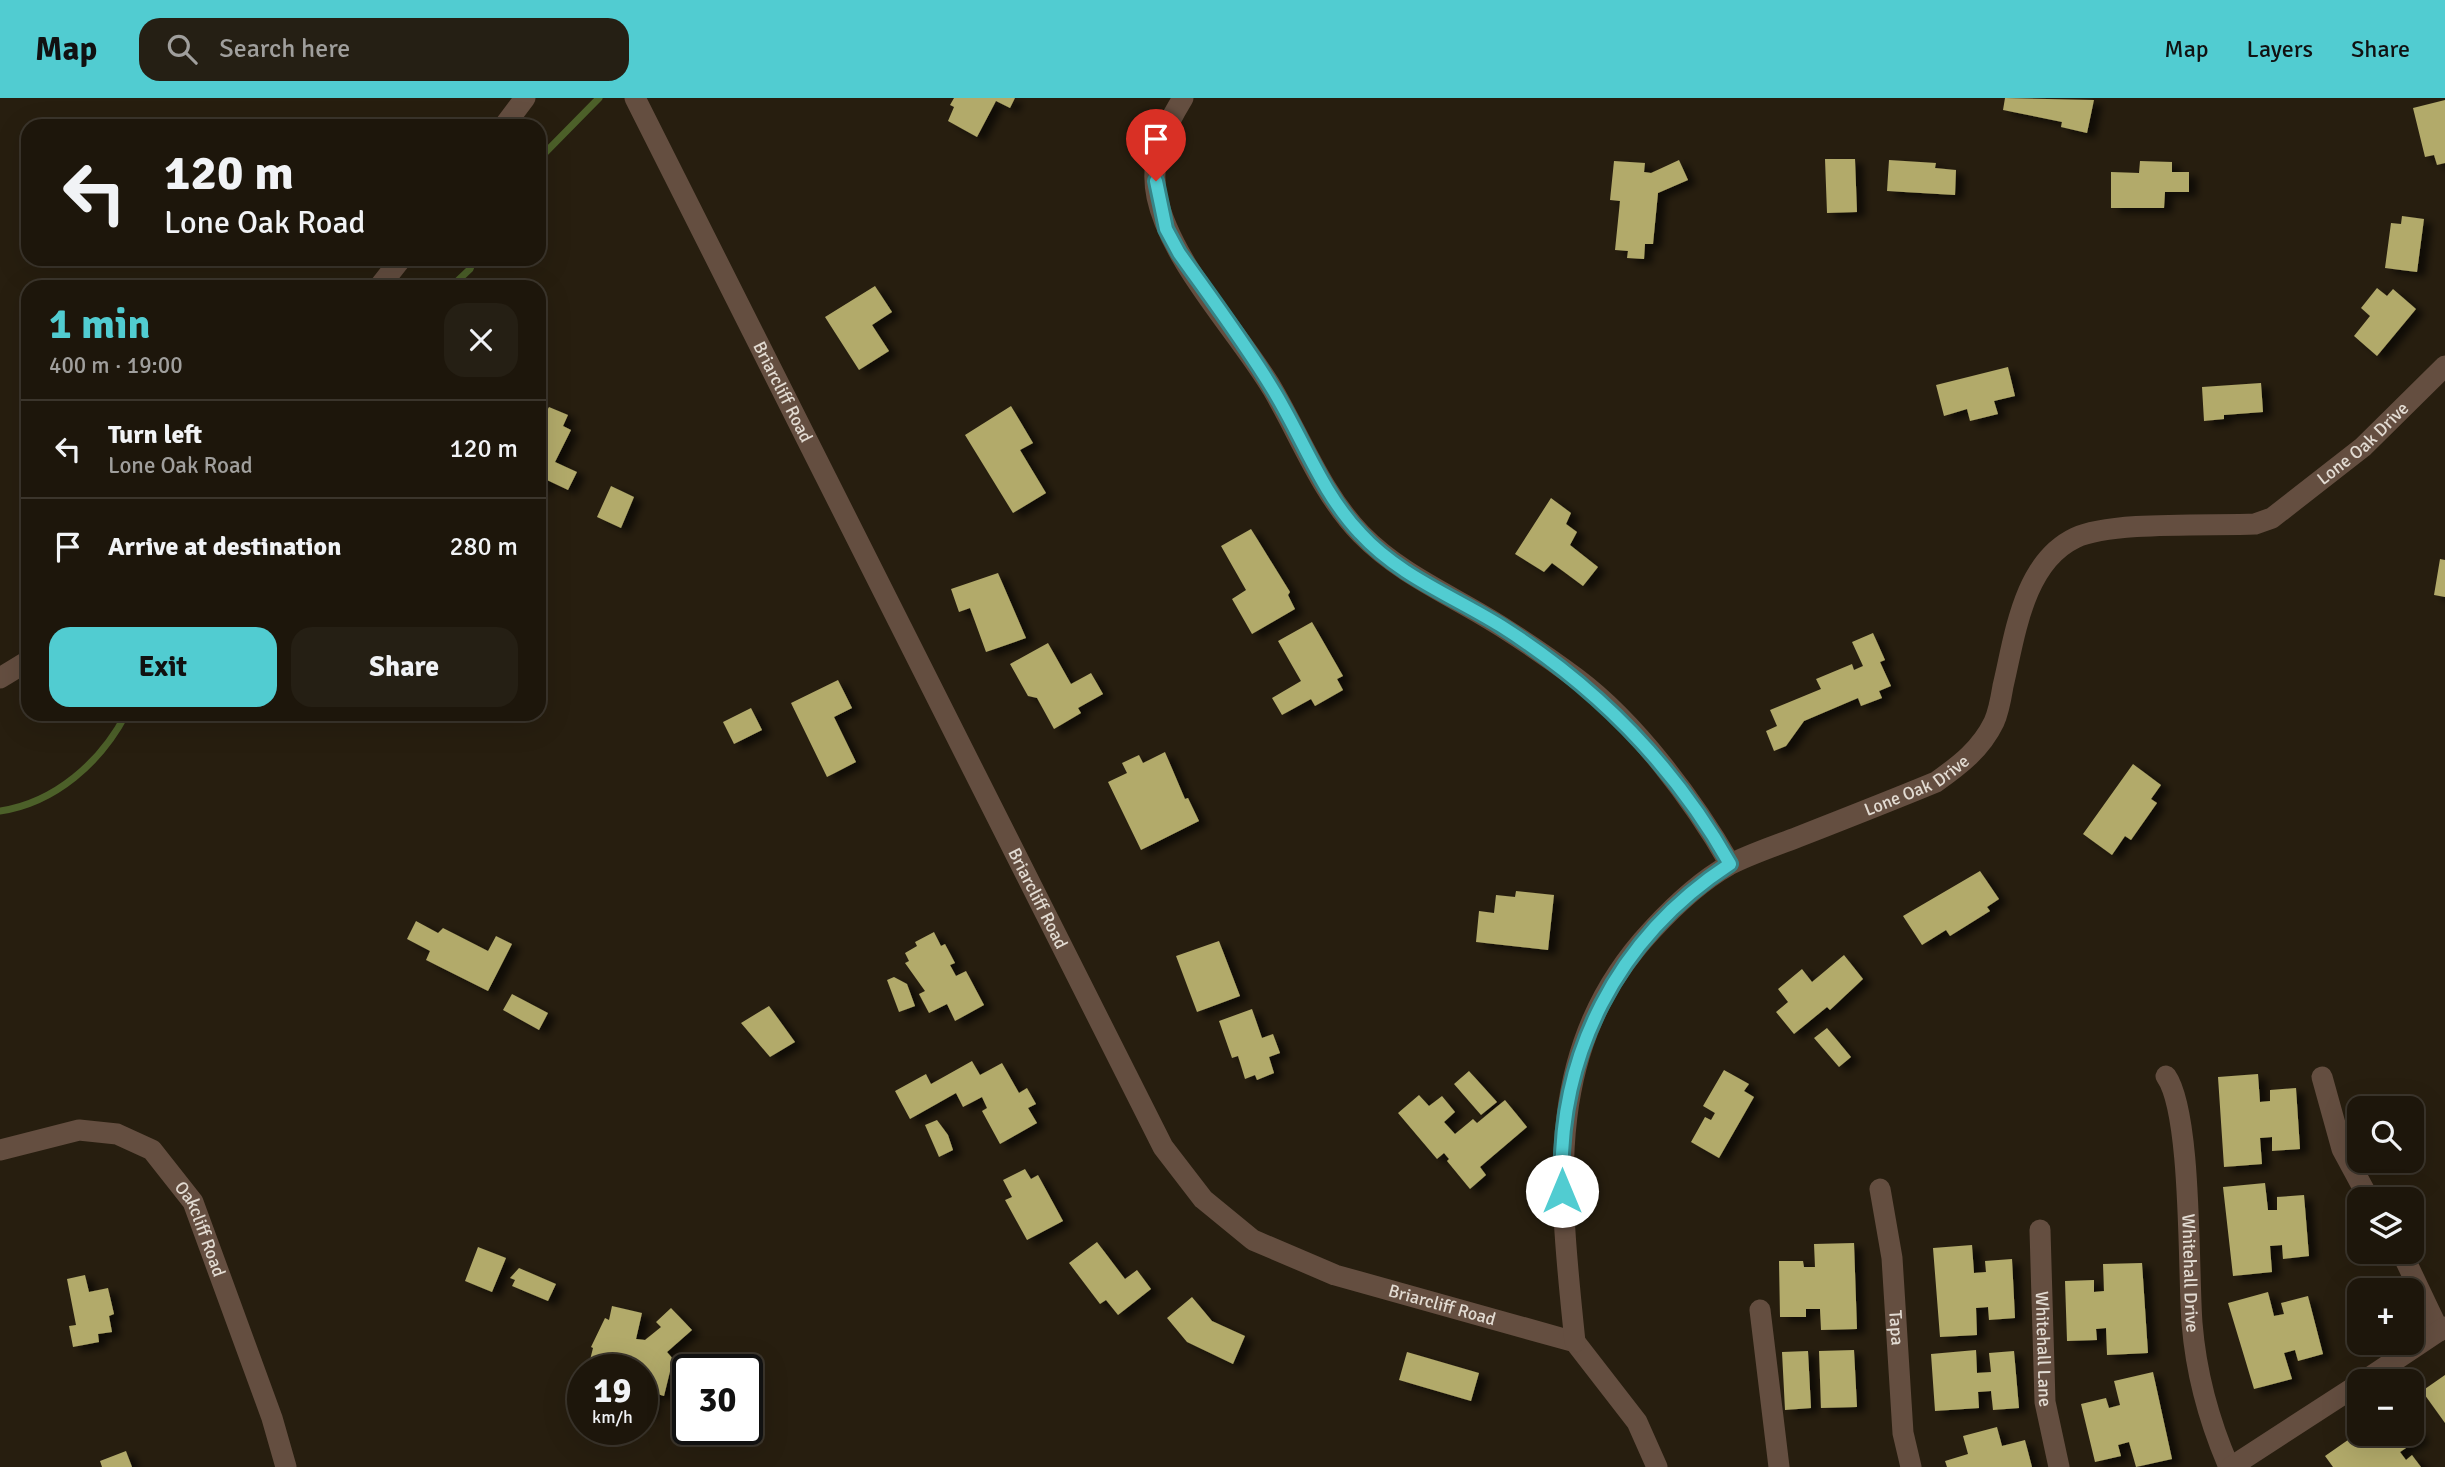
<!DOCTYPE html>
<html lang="en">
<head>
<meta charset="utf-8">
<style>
  body { margin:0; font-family:Signika,sans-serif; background:#251f14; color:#f1f3f6; height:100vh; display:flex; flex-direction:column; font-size:26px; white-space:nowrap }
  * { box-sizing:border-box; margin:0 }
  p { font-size:23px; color:#a09f9d }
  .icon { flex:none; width:38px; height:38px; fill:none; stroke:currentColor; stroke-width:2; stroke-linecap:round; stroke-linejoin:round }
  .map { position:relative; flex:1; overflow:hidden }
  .drawer { position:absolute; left:21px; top:182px; width:525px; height:441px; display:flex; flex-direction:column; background:#1d160b; border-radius:21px; box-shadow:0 7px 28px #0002,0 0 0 2px #3b352c }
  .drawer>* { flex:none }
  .top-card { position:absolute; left:21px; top:21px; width:525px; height:147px; border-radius:21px; box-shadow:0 7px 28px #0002,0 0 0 2px #3b352c; background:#1d160b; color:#f1f3f6; overflow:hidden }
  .tools { position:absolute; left:2347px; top:998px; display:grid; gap:14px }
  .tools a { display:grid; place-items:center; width:77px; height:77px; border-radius:14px; background:#1d160b; box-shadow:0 7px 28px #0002,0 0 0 2px #3b352c; font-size:35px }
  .speed { position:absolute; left:567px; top:1256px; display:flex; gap:14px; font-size:35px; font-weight:700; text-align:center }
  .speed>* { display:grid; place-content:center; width:91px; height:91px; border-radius:50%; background:#1d160b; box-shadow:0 7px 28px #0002,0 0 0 2px #3b352c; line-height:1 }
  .speed small { font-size:18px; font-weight:400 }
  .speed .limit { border:4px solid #111; border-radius:10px; background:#fff; color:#111 }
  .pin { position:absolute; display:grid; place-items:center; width:60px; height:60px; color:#fff; margin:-72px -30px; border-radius:50% 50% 50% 0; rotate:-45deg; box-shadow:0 0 7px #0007 }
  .pin .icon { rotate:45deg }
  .me { position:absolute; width:77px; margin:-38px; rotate:0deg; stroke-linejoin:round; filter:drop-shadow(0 0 5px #0008) }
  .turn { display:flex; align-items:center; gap:24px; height:147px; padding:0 28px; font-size:32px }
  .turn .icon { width:91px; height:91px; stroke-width:2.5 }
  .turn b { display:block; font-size:49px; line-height:60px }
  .round { display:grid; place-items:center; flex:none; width:74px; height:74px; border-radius:21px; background:#251f14 }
  .head { display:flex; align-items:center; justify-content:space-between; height:119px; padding:0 28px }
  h1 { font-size:42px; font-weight:800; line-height:52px; color:#51ccd1 }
  .cta { display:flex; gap:14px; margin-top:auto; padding:14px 28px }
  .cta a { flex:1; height:80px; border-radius:21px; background:#51ccd1; color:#111; font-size:28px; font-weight:800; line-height:80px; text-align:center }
  .cta a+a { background:#251f14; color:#f1f3f6 }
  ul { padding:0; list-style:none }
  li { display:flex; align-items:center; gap:21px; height:98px; padding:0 28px; border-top:2px solid #3b352c }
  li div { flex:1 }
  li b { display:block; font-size:26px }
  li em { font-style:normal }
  header { display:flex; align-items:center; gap:42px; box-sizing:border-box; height:98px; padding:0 35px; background:#51ccd1; color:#111 }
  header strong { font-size:33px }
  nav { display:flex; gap:38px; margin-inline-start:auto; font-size:24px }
  .search { width:490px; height:63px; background:#251f14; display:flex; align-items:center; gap:18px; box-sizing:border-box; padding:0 24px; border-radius:21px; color:#a09f9d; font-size:26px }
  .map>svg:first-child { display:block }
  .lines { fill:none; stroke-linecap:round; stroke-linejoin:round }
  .stream { stroke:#4c6029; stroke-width:7 }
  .building { fill:#b2aa6b; filter:url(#shadow) }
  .minor { stroke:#644e40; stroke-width:21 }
  .route-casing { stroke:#358588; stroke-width:18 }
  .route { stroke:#51ccd1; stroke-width:12 }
  .labels { text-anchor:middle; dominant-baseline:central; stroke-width:7; stroke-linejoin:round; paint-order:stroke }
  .street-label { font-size:18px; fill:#e2dbd2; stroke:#1d1507 }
</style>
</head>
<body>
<header>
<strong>Map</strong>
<div class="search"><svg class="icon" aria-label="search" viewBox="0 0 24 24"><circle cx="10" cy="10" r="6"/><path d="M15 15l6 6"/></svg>Search here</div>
<nav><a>Map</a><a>Layers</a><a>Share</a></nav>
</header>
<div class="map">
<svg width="2445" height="1369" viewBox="0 0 2445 1369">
  <defs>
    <filter id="shadow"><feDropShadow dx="8" dy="4.5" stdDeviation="3.5" flood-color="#0009"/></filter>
  </defs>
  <rect width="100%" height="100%" fill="#271e0f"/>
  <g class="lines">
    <path class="stream" d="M 539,61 L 599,0
      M 451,189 L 470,171 L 474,161
      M 0,713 C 55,705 101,664 126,616"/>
  </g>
  <path class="building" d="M 954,0 L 1015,0 L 1010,10 L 996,3 L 977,39 L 948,23 L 954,9 L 950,7 Z
    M 2005,0 L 2094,2 L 2087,35 L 2061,29 L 2062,24 L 2003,12 Z
    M 2445,2 L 2445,65 L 2437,67 L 2434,57 L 2425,59 L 2413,10 Z
    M 1825,61 L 1855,61 L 1857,114 L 1827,115 Z
    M 1679,62 L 1688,82 L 1658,95 L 1653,146 L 1645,146 L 1644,161 L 1627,160 L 1628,153 L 1615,152 L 1620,103 L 1610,102 L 1614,63 L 1645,65 L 1644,74 L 1651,75 Z
    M 1889,62 L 1936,65 L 1935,70 L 1956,72 L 1955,97 L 1887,93 Z
    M 2140,63 L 2172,64 L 2172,74 L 2189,74 L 2189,94 L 2165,94 L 2164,110 L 2111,110 L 2111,74 L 2139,75 Z
    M 2402,118 L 2424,121 L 2417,174 L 2385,170 L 2391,125 L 2401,126 Z
    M 875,188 L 892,214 L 872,227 L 889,253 L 859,272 L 825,219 Z
    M 2377,190 L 2387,198 L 2393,191 L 2416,211 L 2377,258 L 2354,238 L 2370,218 L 2361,210 Z
    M 2008,269 L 2015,298 L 1994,303 L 1998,316 L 1970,323 L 1967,311 L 1944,318 L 1936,287 Z
    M 2261,285 L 2263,314 L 2224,317 L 2224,321 L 2204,323 L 2202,289 Z
    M 1011,308 L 1033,345 L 1020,352 L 1046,395 L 1013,415 L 965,337 Z
    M 549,309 L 568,317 L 563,328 L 571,332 L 555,364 L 577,374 L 568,392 L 547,382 L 542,392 L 539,391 L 539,318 L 543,320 Z
    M 611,388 L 634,399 L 621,430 L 597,419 Z
    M 1551,400 L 1571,415 L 1566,426 L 1577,434 L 1570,447 L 1598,469 L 1583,488 L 1552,465 L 1544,474 L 1515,456 Z
    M 1251,431 L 1290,494 L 1288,497 L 1295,511 L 1252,536 L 1232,501 L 1246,492 L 1221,448 Z
    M 2440,461 L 2445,462 L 2445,499 L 2434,497 Z
    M 998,475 L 1026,540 L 986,554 L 970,510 L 959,514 L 951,491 Z
    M 1312,524 L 1343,578 L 1337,581 L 1343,592 L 1315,608 L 1311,601 L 1282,617 L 1272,600 L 1301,583 L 1278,543 Z
    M 1873,535 L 1885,562 L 1880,564 L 1891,588 L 1879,593 L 1882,600 L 1861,608 L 1858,600 L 1804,623 L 1786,648 L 1774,653 L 1766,633 L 1777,628 L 1770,612 L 1821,591 L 1816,581 L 1852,566 L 1854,572 L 1863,568 L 1852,544 Z
    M 1048,545 L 1071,586 L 1091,575 L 1103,596 L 1078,610 L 1081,615 L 1054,631 L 1037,600 L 1028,598 L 1010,566 Z
    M 838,582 L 852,610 L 834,619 L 856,664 L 827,679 L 791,605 Z
    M 751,610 L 762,632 L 734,646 L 723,624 Z
    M 1165,654 L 1185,701 L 1188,700 L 1199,723 L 1141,752 L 1108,684 L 1127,675 L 1122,665 L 1139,657 L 1143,665 Z
    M 2133,666 L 2161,687 L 2151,701 L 2157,705 L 2131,742 L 2125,738 L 2112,757 L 2083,736 Z
    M 1980,773 L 1999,801 L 1987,809 L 1990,813 L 1950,838 L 1946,832 L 1922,847 L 1903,818 Z
    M 1516,793 L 1554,797 L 1548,852 L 1476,844 L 1479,813 L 1494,815 L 1496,797 L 1515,799 Z
    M 416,823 L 438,835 L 443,830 L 488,853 L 496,838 L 512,846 L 488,893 L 426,862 L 430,853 L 407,841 Z
    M 934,834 L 941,848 L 945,846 L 955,865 L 950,867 L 956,878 L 966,873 L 984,907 L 955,923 L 947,906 L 929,915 L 919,896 L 925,893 L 905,865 L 909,863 L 905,855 L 917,848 L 915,844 Z
    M 1219,843 L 1240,898 L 1197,914 L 1176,858 Z
    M 1844,857 L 1863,881 L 1830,912 L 1827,909 L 1794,936 L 1776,914 L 1788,904 L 1778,891 L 1802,871 L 1812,884 Z
    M 894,879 L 907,886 L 915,908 L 899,914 L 887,882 Z
    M 512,896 L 548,915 L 539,932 L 503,912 Z
    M 769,908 L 795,944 L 770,959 L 741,925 Z
    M 1252,911 L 1262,940 L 1273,936 L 1280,955 L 1269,959 L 1274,975 L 1257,982 L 1255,977 L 1245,981 L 1238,958 L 1232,960 L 1219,923 Z
    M 1827,930 L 1851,959 L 1839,969 L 1814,940 Z
    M 972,963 L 980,977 L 1002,965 L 1019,995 L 1027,990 L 1036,1006 L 1028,1010 L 1037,1025 L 1000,1046 L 982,1013 L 987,1010 L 982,999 L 963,1009 L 956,995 L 910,1021 L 895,993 L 926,976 L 931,986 Z
    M 1724,972 L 1749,986 L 1744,993 L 1754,999 L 1719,1060 L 1691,1044 L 1705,1019 L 1711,1022 L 1715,1015 L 1703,1008 Z
    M 1469,973 L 1497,1004 L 1481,1017 L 1454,986 Z
    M 2258,976 L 2260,1004 L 2270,1003 L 2270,992 L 2296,990 L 2300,1051 L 2272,1053 L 2272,1039 L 2260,1040 L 2262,1066 L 2224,1069 L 2218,979 Z
    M 1419,997 L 1429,1008 L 1442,998 L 1455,1014 L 1444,1024 L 1455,1036 L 1473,1021 L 1477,1025 L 1505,1002 L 1527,1029 L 1480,1069 L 1486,1077 L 1470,1091 L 1447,1063 L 1449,1061 L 1444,1055 L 1437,1061 L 1398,1015 Z
    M 937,1022 L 948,1037 L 953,1052 L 939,1059 L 925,1027 Z
    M 1025,1071 L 1031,1081 L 1038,1077 L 1063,1123 L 1027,1142 L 1005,1102 L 1012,1099 L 1003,1082 Z
    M 2265,1085 L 2268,1112 L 2277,1112 L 2277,1099 L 2304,1097 L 2309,1158 L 2283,1161 L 2282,1147 L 2270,1148 L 2272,1174 L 2233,1178 L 2223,1089 Z
    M 1097,1144 L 1125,1181 L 1137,1172 L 1151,1191 L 1118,1217 L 1106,1202 L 1100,1206 L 1069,1165 Z
    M 1854,1145 L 1857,1231 L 1821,1232 L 1820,1211 L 1806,1211 L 1806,1219 L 1780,1219 L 1779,1163 L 1803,1163 L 1804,1169 L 1815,1169 L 1814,1146 Z
    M 1972,1147 L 1974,1175 L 1986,1174 L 1985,1163 L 2012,1161 L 2015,1220 L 1989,1222 L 1988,1209 L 1976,1210 L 1977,1237 L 1940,1239 L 1933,1150 Z
    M 478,1149 L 506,1160 L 492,1194 L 465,1183 Z
    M 2142,1165 L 2148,1255 L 2107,1257 L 2106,1230 L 2096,1231 L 2097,1242 L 2067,1243 L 2065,1183 L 2094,1182 L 2094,1194 L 2104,1193 L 2103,1166 Z
    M 519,1170 L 556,1186 L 548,1203 L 512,1188 L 515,1182 L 510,1180 Z
    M 85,1177 L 89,1194 L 108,1190 L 114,1216 L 109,1218 L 112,1234 L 98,1236 L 99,1244 L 73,1249 L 69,1228 L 76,1227 L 67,1181 Z
    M 2268,1194 L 2274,1218 L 2284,1216 L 2281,1205 L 2308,1198 L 2323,1256 L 2298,1263 L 2295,1252 L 2284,1255 L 2292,1281 L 2254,1291 L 2228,1205 Z
    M 1192,1199 L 1212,1223 L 1245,1238 L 1233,1266 L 1187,1244 L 1167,1220 Z
    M 612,1208 L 642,1215 L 636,1241 L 645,1242 L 661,1229 L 656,1224 L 671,1210 L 692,1232 L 667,1254 L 673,1261 L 664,1298 L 654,1295 L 649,1317 L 642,1315 L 642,1272 L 636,1272 L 638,1262 L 624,1259 L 621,1272 L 589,1266 L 593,1250 L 591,1249 L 605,1220 L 609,1222 Z
    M 1854,1252 L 1857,1309 L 1821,1310 L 1819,1253 Z
    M 1976,1252 L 1977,1275 L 1991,1274 L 1989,1255 L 2014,1253 L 2019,1310 L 1993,1312 L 1991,1293 L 1978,1294 L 1979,1310 L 1935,1313 L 1931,1256 Z
    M 1808,1253 L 1811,1310 L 1785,1312 L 1782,1254 Z
    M 1407,1254 L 1479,1275 L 1471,1303 L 1399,1282 Z
    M 2153,1274 L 2172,1361 L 2136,1369 L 2129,1344 L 2118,1347 L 2121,1358 L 2095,1364 L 2081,1306 L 2106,1300 L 2109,1310 L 2120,1307 L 2114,1283 Z
    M 2445,1277 L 2445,1325 L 2422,1293 Z
    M 2412,1326 L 2421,1340 L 2400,1354 L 2406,1362 L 2412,1357 L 2421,1369 L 2333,1369 L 2325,1358 L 2358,1335 L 2412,1335 Z
    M 1997,1329 L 2002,1348 L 2025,1342 L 2032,1369 L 1947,1369 L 1945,1363 L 1968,1356 L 1963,1338 Z
    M 126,1353 L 132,1369 L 102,1369 L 100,1363 Z"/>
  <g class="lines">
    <g class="minor">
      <path id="s1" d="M 635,0 L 1163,1049 L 1203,1101 L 1253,1142 L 1335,1177 L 1575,1244 L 1637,1324 L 1657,1369"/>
      <path d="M 1183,0 C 1164,31 1149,61 1157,99 C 1171,165 1238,233 1273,292 C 1301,340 1322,396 1361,436 C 1402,478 1454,498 1502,529 C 1527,545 1552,562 1576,580 C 1635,624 1694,703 1730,766"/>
      <path d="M 504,28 L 525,0"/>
      <path d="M 379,189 L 401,161"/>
      <path d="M 0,580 L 28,563"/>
      <path id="s2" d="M 2166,978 C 2192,1015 2188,1172 2192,1225 C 2196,1275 2209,1323 2229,1369"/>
      <path d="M 2322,979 L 2342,1051 L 2369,1101"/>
      <path id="s3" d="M 0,1052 L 79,1032 L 117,1036 L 152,1052 L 193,1104 L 272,1320 L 286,1369"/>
      <path id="s4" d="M 1880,1091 L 1892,1160 L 1903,1335 L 1911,1369"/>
      <path id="s5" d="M 2040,1132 L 2045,1304 L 2059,1369"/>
      <path d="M 2401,1153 L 2439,1233"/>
      <path d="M 1760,1212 L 1779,1369"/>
      <path id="s6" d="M 1575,1244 C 1560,1096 1540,952 1652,832 C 1675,807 1699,784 1729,767 C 1750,756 1775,748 1798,739 C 1844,721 1890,703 1936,684 C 1960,667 1981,651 1994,624 C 1999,613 2001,600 2003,588 C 2015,538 2023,465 2075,440 C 2110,423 2212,428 2255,426 L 2272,420 L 2363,349 L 2445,268"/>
      <path d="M 2364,1283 L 2445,1229"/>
      <path d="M 2231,1369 L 2359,1286"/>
    </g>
  </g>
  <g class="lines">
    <g class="route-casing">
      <path id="route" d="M 1156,83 L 1166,131 L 1179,155 C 1211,200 1244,244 1272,290 C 1302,338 1321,394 1360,435 C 1399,478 1453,498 1501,528 C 1597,589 1674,667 1730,766 C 1617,840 1556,958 1562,1093"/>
    </g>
    <use href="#route" class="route"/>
  </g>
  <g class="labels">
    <g class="street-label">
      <text stroke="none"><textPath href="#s1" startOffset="329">Briarcliff Road</textPath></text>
      <text stroke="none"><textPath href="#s6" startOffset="1368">Lone Oak Drive</textPath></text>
      <text stroke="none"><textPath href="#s6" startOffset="740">Lone Oak Drive</textPath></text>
      <text stroke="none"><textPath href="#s1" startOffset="896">Briarcliff Road</textPath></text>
      <text stroke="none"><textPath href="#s3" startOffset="252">Oakcliff Road</textPath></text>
      <text stroke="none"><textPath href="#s2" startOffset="200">Whitehall Drive</textPath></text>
      <text stroke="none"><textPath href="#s1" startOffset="1505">Briarcliff Road</textPath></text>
      <text stroke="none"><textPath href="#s4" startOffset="140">Tapa</textPath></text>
      <text stroke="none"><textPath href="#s5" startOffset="119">Whitehall Lane</textPath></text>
    </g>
  </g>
</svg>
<div class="tools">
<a><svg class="icon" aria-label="search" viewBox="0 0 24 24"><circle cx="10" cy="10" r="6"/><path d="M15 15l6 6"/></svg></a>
<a><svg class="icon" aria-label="layers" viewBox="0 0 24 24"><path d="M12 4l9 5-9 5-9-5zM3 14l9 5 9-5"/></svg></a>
<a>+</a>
<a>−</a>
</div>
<div class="speed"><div>19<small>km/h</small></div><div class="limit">30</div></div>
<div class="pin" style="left:1156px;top:83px;background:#d93025"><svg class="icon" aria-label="arrive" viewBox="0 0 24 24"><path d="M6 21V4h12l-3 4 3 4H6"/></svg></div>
<svg class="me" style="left:1562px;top:1093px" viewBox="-20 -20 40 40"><circle r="19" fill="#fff"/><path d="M0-13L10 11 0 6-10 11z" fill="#51ccd1"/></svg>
<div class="top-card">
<div class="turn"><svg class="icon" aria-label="left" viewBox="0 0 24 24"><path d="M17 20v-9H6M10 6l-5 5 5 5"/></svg><div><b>120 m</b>Lone Oak Road</div></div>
</div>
<section class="drawer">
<div class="head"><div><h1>1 min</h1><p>400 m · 19:00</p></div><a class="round"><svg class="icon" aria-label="close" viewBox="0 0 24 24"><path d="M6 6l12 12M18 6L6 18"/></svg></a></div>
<ul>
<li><svg class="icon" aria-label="left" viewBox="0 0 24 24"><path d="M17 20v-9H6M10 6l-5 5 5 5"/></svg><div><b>Turn left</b><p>Lone Oak Road</p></div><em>120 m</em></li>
<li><svg class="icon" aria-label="arrive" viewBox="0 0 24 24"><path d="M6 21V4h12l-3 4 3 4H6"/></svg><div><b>Arrive at destination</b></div><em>280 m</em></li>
</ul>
<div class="cta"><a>Exit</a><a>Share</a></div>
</section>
</div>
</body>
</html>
